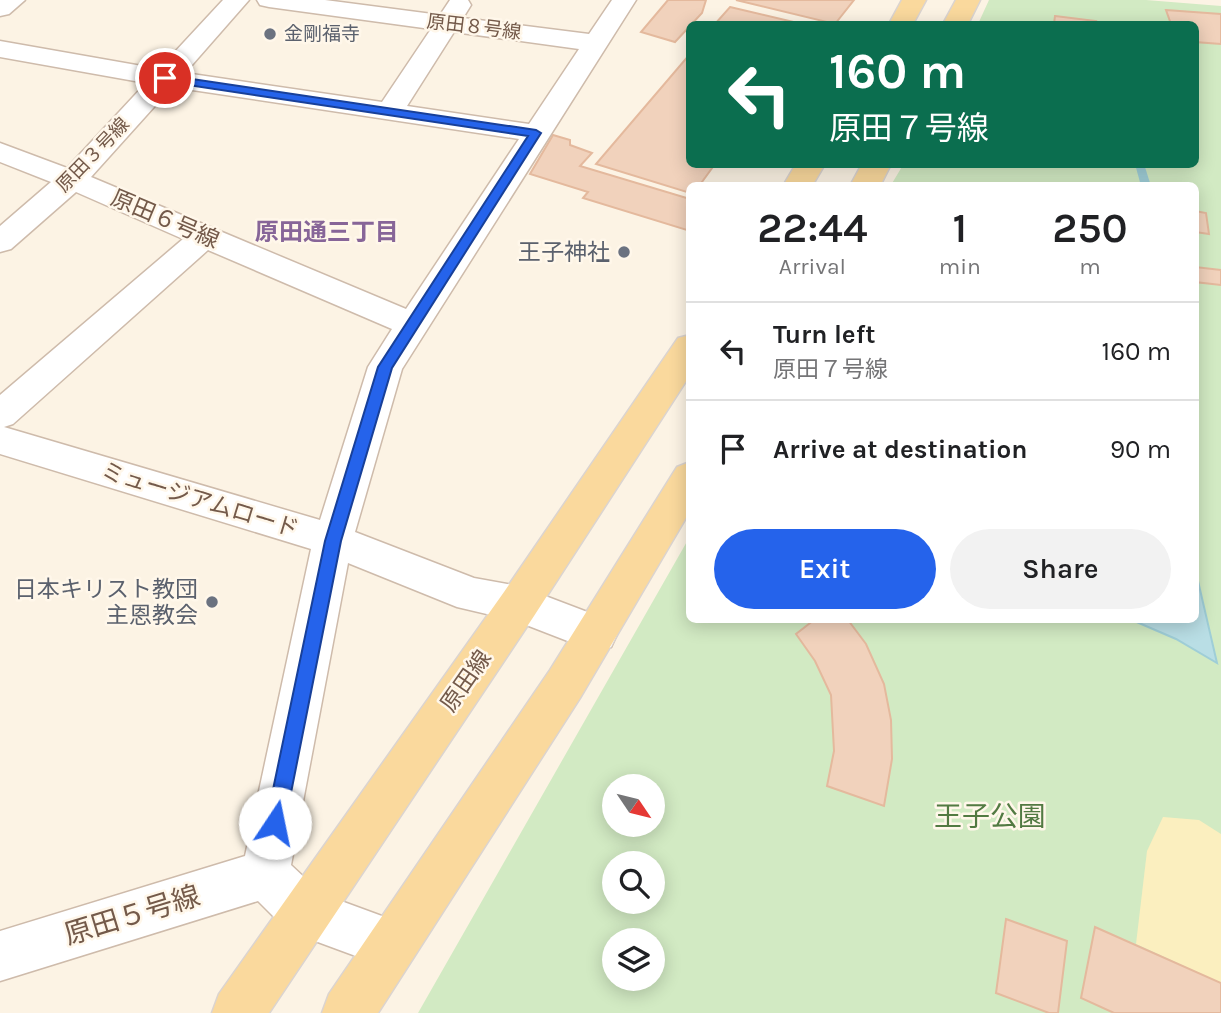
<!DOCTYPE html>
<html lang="en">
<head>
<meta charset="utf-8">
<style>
  body { margin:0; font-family:Karla,"Noto Sans JP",sans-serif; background:#f2f2f2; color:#202124; height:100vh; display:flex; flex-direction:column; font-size:26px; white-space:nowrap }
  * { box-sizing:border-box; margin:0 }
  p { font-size:23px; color:#757577 }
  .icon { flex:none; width:38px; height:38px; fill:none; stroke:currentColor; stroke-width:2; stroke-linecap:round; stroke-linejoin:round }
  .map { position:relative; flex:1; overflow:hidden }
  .details { position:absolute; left:686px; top:182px; width:513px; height:441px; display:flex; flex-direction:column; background:#fff; border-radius:10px; box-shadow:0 4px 18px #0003 }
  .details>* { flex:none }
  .hud { position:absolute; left:686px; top:21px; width:513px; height:147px; border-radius:10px; box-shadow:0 4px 18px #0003; background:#0b6e4f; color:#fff; overflow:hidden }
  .needle { width:46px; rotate:125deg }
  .controls { position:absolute; left:602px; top:774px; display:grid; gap:14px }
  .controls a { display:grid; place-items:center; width:63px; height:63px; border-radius:50%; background:#fff; box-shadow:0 4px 18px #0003; font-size:35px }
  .pin { position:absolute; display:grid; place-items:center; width:60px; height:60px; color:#fff; margin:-30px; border:4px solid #fff; border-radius:50%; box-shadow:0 2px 7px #0007 }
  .me { position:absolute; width:77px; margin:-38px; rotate:11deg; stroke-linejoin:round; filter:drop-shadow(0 0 5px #0008) }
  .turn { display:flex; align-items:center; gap:24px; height:147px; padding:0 28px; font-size:32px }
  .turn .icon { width:91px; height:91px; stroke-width:2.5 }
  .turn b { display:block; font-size:49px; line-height:60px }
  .eta { display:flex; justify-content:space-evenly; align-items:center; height:119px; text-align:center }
  .eta b { font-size:42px; font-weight:600; line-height:49px }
  .cta { display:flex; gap:14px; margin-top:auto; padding:14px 28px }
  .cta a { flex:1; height:80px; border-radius:42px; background:#2563eb; color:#fff; font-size:28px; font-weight:600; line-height:80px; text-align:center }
  .cta a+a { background:#f2f2f2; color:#202124 }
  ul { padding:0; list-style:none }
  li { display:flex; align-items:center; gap:21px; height:98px; padding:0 28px; border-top:2px solid #e0e0e0 }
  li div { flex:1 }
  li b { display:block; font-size:26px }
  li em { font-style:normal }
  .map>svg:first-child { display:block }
  .green { fill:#d2eac3; fill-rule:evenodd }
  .sand { fill:#fbefbf }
  .water { fill:#b9dee5; stroke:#9fced7; stroke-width:2 }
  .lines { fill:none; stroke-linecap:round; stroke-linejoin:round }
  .stream { fill:#9fced7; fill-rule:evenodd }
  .building { fill:#f1d2bc; stroke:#e4b99d; stroke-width:2 }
  .minor-casing { stroke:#cebbab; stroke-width:3 }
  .major-casing { stroke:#dbd4d0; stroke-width:3 }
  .minor { fill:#fff; fill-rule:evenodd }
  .major { fill:#fad99d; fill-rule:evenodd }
  .route { fill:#2563eb; stroke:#184099; stroke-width:2 }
  .worship-dot { fill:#6b7280; stroke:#fff7ea; stroke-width:2.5 }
  .labels { text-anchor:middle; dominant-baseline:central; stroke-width:5; stroke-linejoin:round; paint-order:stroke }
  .far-street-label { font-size:19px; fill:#745a4a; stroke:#fff7ea }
  .far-worship-label { font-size:19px; fill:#5b616d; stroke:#fff7ea; text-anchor:start }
  .street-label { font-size:23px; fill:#745a4a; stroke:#fff7ea }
  .worship-label { font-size:23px; fill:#5b616d; stroke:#fff7ea; text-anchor:end }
  .neighbourhood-label { font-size:24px; font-weight:bold; fill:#876598; stroke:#fff7ea }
  .near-park-label { font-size:28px; fill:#527a42; stroke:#fff7ea }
  .near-street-label { font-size:28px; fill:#745a4a; stroke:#fff7ea }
</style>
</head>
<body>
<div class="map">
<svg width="1221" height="1013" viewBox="0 0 1221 1013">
  <rect width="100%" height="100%" fill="#fcf3e4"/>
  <path class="green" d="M 989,0 L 1146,0 L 1221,6 L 1221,1013 L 418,1013 L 689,538 L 690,620 L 1195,620 L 1195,186 L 891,185 L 903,165 L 1195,164 L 1195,24 L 978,24 ZM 614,786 L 653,786 L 653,824 L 614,824 ZM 614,863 L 653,863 L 653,901 L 614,901 ZM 614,940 L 653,940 L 653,978 L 614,978 Z"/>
  <path class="sand" d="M 1163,817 L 1199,820 L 1221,834 L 1221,983 L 1136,944 L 1147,851 Z"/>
  <path class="water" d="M 1195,568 L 1217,663 L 1176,639 L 1132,620 L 1195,620 Z"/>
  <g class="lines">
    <path class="stream" d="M 1135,164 L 1144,164 L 1151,186 L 1141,186 Z"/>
  </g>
  <path class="building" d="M 668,0 L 706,0 L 702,13 L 675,42 L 641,32 Z
    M 736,0 L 854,0 L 835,24 Z
    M 730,7 L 802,24 L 715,24 Z
    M 1166,10 L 1221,14 L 1221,44 L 1195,42 L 1195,24 L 1171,24 Z
    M 1055,16 L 1096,21 L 1095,24 L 1054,24 Z
    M 690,54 L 690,164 L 715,164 L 699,186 L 690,186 L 690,193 L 596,164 Z
    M 553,135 L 570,140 L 570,145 L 592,153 L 580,166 L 690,199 L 690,231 L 583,198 L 588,192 L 530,174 Z
    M 1195,211 L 1206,213 L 1209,234 L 1195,232 Z
    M 1195,267 L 1221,270 L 1221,285 L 1195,282 Z
    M 814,620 L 848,620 L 866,644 L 884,684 L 891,720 L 892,759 L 884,806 L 827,786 L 834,751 L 831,695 L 815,661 L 796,634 Z
    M 1006,919 L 1067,941 L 1058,1013 L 1049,1013 L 996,993 Z
    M 1095,927 L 1221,983 L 1221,1013 L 1114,1013 L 1081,998 Z"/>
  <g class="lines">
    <g class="minor-casing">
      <path id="minor" d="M 0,0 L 25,0 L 9,14 L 0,16 Z
        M 223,0 L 249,0 L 185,73 L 382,102 L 431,29 L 269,7 L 260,5 L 257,0 L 325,0 L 440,15 L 450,0 L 468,0 L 471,5 L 463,18 L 589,34 L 612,0 L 636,0 L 402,369 L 355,532 L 474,578 L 519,586 L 611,621 L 617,634 L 611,647 L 596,652 L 516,621 L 457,607 L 348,563 L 291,865 L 322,894 L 409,926 L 416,944 L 409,962 L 391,969 L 288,931 L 258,901 L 0,981 L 0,931 L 245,856 L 311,549 L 0,454 L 0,395 L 183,239 L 76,192 L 11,249 L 0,252 L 0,226 L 51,182 L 0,162 L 0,143 L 67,168 L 146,83 L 0,57 L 0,41 L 159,69 ZM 454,32 L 579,49 L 529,124 L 407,106 ZM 172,87 L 519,139 L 406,309 L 91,177 ZM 208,250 L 392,329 L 368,367 L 320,520 L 4,427 L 13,424 Z"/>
    </g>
    <g class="major-casing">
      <path id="major" d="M 902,0 L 926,0 L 913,24 L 889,24 Z
        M 956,0 L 980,0 L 968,24 L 943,24 Z
        M 796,164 L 825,164 L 812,186 L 783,186 Z
        M 862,164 L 891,164 L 880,186 L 850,186 Z
        M 690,335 L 690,375 L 534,616 L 269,1013 L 212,1013 L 219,994 L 504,592 L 678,338 Z
        M 690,462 L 690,511 L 580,698 L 378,1013 L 322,1013 L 329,994 L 550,670 L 677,467 Z"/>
    </g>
    <use href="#minor" class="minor"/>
    <use href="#major" class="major"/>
  </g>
  <path class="route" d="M 165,75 L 536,130 L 541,133 L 392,368 L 341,541 L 285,823 L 282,830 L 275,833 L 268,830 L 266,823 L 325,541 L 378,367 L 528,136 L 161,81 L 161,76 Z"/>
  <g class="worship-dot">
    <circle cx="270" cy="34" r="7"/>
    <circle cx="624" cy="252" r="7"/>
    <circle cx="212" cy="602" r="7"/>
  </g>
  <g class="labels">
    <g class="far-street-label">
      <text transform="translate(474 27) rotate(7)">原田８号線</text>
      <text transform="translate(93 155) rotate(-46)">原田３号線</text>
    </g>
    <g class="far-worship-label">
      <text x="284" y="34">金剛福寺</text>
    </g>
    <g class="street-label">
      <text transform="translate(165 219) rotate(23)">原田６号線</text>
      <text transform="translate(200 500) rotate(17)">ミュージアムロード</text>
      <text transform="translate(466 681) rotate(-55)">原田線</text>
    </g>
    <g class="worship-label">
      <text x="610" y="252">王子神社</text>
      <text x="198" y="589">日本キリスト教団<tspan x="198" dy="26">主恩教会</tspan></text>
    </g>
    <g class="neighbourhood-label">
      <text x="327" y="232">原田通三丁目</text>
    </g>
    <g class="near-park-label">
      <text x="990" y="816">王子公園</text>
    </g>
    <g class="near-street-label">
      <text transform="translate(132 915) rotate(-17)">原田５号線</text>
    </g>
  </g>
</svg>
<div class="controls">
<a><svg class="needle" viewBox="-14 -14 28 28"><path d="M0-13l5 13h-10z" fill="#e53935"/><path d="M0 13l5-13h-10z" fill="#757577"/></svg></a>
<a><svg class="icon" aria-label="search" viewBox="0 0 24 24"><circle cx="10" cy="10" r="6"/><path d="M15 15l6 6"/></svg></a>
<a><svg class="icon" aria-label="layers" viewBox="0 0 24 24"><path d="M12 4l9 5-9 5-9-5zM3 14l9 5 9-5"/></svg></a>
</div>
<div class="pin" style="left:165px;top:78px;background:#d93025"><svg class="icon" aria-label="arrive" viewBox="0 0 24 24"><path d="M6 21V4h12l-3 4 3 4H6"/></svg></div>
<svg class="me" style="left:275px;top:823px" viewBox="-20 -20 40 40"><circle r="19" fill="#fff"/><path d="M0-13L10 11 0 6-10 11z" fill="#2563eb"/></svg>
<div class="hud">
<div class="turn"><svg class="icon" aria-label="left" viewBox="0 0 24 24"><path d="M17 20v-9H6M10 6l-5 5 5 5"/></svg><div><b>160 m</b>原田７号線</div></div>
</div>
<section class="details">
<div class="eta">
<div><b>22:44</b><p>Arrival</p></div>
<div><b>1</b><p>min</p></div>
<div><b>250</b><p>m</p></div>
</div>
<ul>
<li><svg class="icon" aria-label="left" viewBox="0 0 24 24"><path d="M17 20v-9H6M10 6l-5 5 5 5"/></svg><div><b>Turn left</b><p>原田７号線</p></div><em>160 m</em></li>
<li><svg class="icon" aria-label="arrive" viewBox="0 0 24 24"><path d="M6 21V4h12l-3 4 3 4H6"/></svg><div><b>Arrive at destination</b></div><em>90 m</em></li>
</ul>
<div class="cta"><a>Exit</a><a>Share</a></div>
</section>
</div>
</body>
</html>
